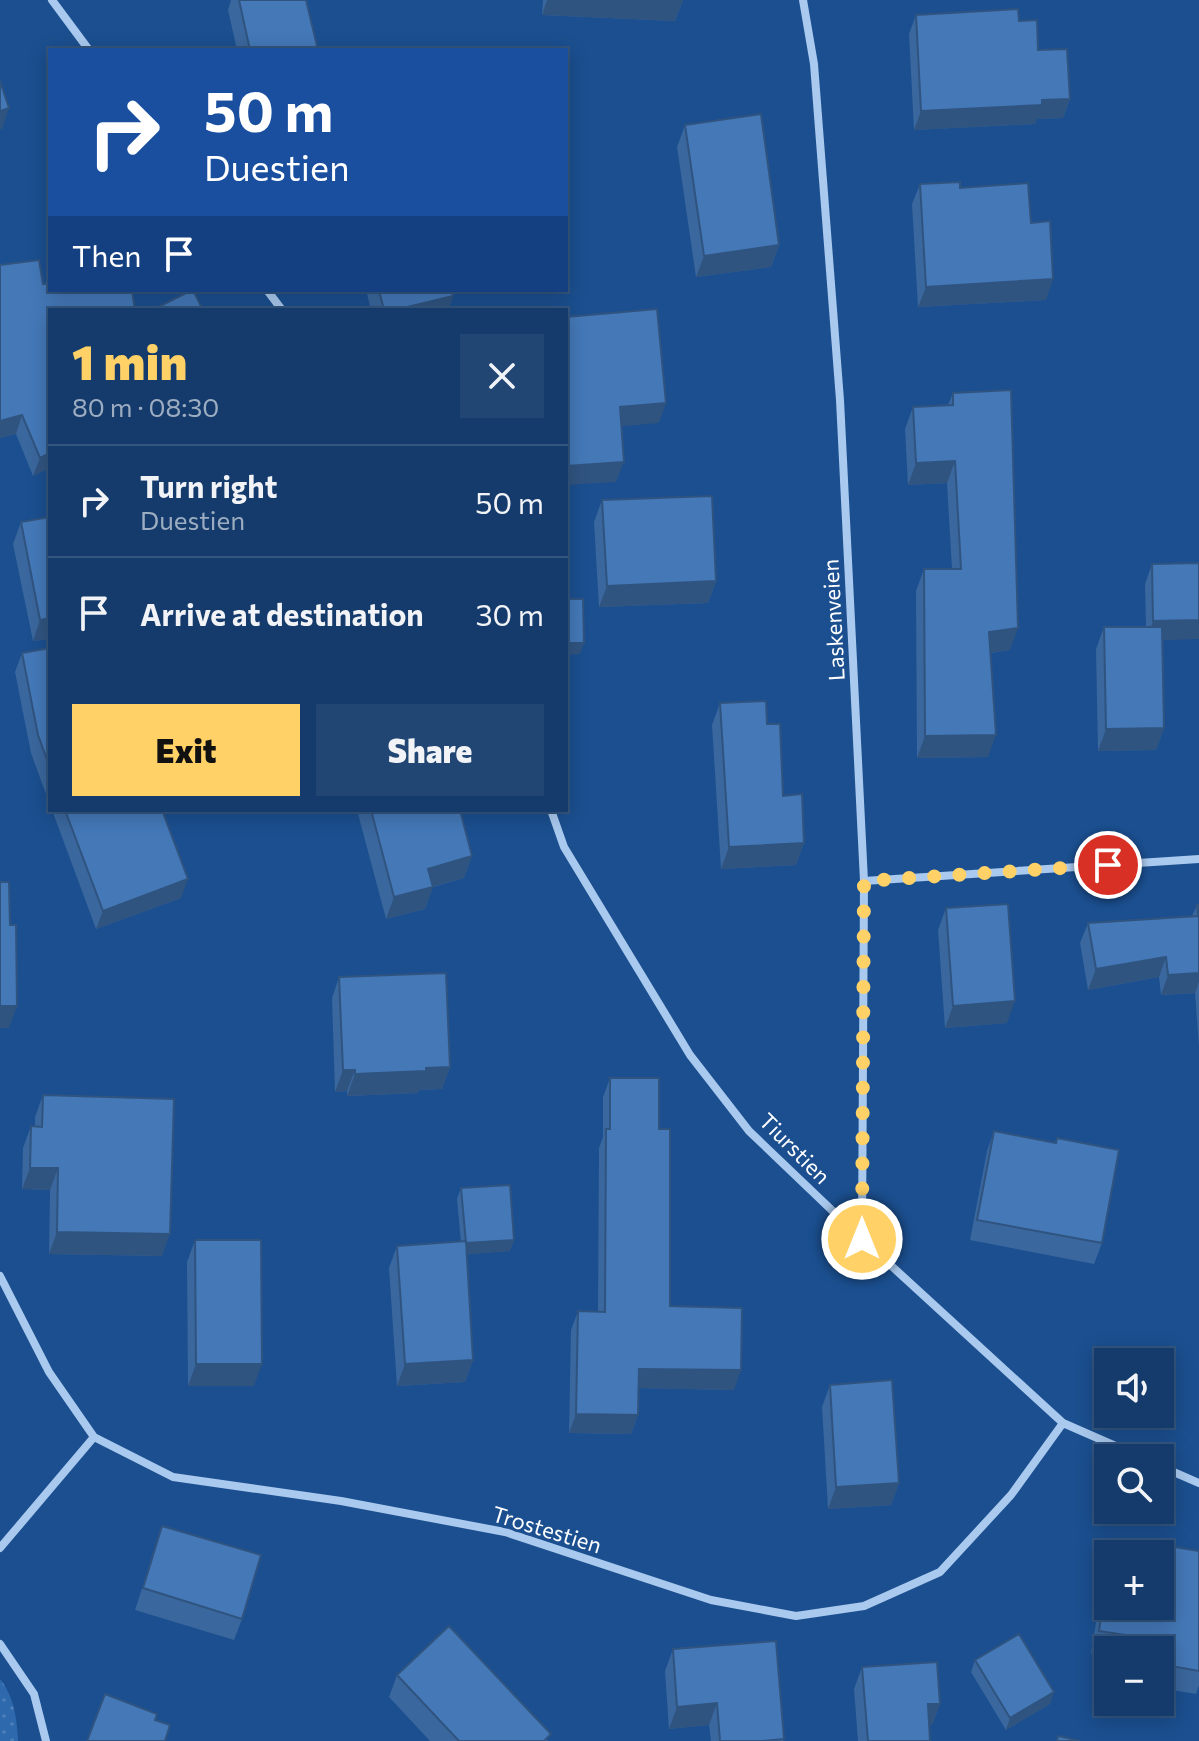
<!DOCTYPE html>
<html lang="en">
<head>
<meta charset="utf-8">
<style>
  body { margin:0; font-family:Commissioner,sans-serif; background:#214673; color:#f1f3f6; height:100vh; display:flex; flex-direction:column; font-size:30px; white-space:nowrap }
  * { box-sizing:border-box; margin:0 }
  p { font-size:26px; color:#9dadc1 }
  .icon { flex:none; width:44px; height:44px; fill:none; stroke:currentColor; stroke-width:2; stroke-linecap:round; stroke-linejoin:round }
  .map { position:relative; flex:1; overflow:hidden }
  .sheet { position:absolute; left:48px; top:308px; width:520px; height:504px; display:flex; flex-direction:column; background:#143b6b; border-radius:0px; box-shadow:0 4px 20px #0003,0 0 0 2px #33557e }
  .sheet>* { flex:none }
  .guide { position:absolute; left:48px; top:48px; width:520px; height:244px; border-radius:0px; box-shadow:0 4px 20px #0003,0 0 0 2px #33557e; background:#1a4fa0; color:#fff; overflow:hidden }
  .controls { position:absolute; left:1094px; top:1348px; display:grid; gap:16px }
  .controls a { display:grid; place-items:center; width:80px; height:80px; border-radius:0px; background:#143b6b; box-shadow:0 4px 20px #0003,0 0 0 2px #33557e; font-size:40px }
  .pin { position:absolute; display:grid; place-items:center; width:68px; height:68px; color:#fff; margin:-34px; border:4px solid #fff; border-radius:50%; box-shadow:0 2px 8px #0007 }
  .me { position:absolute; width:88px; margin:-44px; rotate:0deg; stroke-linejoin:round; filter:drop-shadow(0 0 6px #0008) }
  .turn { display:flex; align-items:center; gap:28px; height:168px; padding:0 24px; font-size:36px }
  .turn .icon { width:104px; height:104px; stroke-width:2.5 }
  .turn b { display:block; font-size:56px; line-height:68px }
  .then { display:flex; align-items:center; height:76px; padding:0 24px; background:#0003; gap:16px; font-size:30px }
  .round { display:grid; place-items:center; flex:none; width:84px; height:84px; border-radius:0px; background:#214673 }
  .headline { display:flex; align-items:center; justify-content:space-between; height:136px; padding:0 24px }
  h1 { font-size:48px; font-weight:800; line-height:60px; color:#ffd166 }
  .primary-button { display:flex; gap:16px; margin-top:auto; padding:16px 24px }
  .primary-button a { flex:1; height:92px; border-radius:0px; background:#ffd166; color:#111; font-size:32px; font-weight:800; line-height:92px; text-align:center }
  .primary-button a+a { background:#214673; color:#f1f3f6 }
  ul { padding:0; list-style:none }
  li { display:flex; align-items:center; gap:24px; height:112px; padding:0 24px; border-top:2px solid #33557e }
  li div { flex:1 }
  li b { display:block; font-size:30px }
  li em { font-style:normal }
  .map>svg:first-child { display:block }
  .grass { fill:url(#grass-dots) }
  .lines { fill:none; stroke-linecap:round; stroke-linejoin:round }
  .street { stroke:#a9c9ee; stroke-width:8 }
  .wall { fill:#3a679d }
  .shaded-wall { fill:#305480 }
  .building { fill:#4478b7; stroke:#305480; stroke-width:2 }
  .route { stroke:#ffd166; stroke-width:14; stroke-dasharray:0 25.2 }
  .labels { text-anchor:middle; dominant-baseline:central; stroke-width:6; stroke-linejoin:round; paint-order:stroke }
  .street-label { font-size:22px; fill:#fff; stroke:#1b4f8f }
</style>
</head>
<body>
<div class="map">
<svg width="1199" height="1741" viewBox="0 0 1199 1741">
  <defs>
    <pattern id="grass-dots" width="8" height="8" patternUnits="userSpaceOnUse" patternTransform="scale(2)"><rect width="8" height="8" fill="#2e69ad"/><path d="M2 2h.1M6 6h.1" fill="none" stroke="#4d80b9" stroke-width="1.8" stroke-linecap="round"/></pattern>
  </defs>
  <rect width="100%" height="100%" fill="#1b4f8f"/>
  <path class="grass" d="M 0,1679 C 14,1696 17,1720 18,1741 L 0,1741 Z"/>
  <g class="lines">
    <path class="street" d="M 52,0 L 89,50
      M 803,0 L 814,64 L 840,400 L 864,881 L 862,1239
      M 267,290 L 282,310
      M 551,810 L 564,847 L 690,1055 L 749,1131 L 862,1239 L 1063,1423 L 1143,1458
      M 864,881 L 1199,859
      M 0,1276 L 49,1372 L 94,1437 L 173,1477 L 341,1501 L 505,1532 L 711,1600 L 796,1616 L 864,1606 L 940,1572 L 1011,1495 L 1063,1423
      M 1160,1466 L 1199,1483
      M 0,1548 L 94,1437
      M 0,1644 L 34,1694 L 46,1741"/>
  </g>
  <path class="wall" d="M 231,0 L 306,0 L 318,50 L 237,50 L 228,10 Z
    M 543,0 L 683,0 L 675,21 L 542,15 Z
    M 916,15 L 1019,21 L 1070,99 L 1063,118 L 1037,119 L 1035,124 L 914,130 L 909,34 Z
    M 685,125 L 779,245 L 771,267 L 696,277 L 677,147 Z
    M 920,184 L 960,188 L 1031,223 L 1046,300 L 918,307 L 912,204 Z
    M 0,265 L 50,468 L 33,476 L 16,434 L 0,438 Z
    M 366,290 L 451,290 L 453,296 L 448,310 L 371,310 Z
    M 953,393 L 1010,650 L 990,653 L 988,757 L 917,758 L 916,591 L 924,569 L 952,569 L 947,483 L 908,485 L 905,429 L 913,407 L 948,405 Z
    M 50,498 L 50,639 L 33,641 L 13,544 L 21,522 L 50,518 L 46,509 Z
    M 602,500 L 716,581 L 708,603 L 599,607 L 594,522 Z
    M 1152,564 L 1163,640 L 1164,728 L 1156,750 L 1098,751 L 1096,649 L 1104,627 L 1146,627 L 1145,584 Z
    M 50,648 L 50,805 L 31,753 L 15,672 L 22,653 Z
    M 720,703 L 767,724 L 783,796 L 804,843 L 796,865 L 721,869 L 712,725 Z
    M 52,810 L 162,810 L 181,898 L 96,929 Z
    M 357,810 L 436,810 L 472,856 L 464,878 L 433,887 L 425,909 L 386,919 Z
    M 1197,905 L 1199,905 L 1199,1046 L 1195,993 L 1161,995 L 1159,977 L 1088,990 L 1080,943 L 1088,923 L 1192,916 Z
    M 946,908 L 1007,1023 L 945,1028 L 938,930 Z
    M 339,977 L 450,1067 L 442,1089 L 419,1090 L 418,1093 L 347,1096 L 347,1091 L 335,1092 L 332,998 Z
    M 610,1078 L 659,1129 L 670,1306 L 734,1390 L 638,1388 L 638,1415 L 631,1434 L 569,1433 L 571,1330 L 578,1311 L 598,1311 L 599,1148 L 603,1137 L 603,1097 Z
    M 43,1095 L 162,1256 L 49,1254 L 50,1190 L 22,1189 L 23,1148 L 31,1126 L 35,1126 L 35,1117 Z
    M 994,1131 L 1056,1143 L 1057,1138 L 1102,1243 L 1094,1264 L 970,1240 L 987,1151 Z
    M 461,1188 L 514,1240 L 510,1251 L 466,1254 L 473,1360 L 465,1382 L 397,1386 L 389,1268 L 397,1246 L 461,1242 L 457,1199 Z
    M 195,1240 L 254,1386 L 188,1386 L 187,1262 Z
    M 830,1385 L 899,1483 L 891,1505 L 828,1509 L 822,1407 Z
    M 162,1526 L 242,1619 L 234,1640 L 135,1610 Z
    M 1168,1546 L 1199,1551 L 1199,1685 L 1196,1694 L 1160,1688 L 1160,1650 L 1108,1650 L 1108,1655 L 1091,1653 L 1100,1598 L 1107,1576 L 1160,1606 L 1160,1567 Z
    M 673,1649 L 784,1739 L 783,1741 L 711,1741 L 709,1725 L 669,1729 L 665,1671 Z
    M 975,1660 L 1050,1704 L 1006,1730 L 971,1672 Z
    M 862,1667 L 940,1704 L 932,1725 L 929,1725 L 930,1741 L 858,1741 L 854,1689 Z
    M 397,1675 L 549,1741 L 430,1741 L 389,1697 Z"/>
  <path class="shaded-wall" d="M 547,0 L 683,0 L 675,21 L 542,15 Z
    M 1070,99 L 1063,118 L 1037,119 L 1035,124 L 914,130 L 921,111 Z
    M 9,108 L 2,129 L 0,129 L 0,111 Z
    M 779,245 L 771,267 L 696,277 L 704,256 Z
    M 1053,279 L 1046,300 L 918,307 L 926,287 Z
    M 453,296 L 448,310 L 395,310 Z
    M 666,403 L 659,423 L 613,427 L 620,407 Z
    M 22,415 L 16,434 L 0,438 L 0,421 Z
    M 50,453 L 50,468 L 33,476 L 40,458 Z
    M 955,461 L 947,483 L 908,485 L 916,463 Z
    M 624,462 L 616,482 L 566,485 L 566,466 Z
    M 716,581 L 708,603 L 599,607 L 607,586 Z
    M 50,618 L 50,639 L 33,641 L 40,620 Z
    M 1199,620 L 1199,639 L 1146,641 L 1153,621 Z
    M 1018,628 L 1010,650 L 981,654 L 989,632 Z
    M 566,643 L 584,643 L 580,654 L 566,655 Z
    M 1164,728 L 1156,750 L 1098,751 L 1106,729 Z
    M 996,735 L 988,757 L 917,758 L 925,736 Z
    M 804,843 L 796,865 L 721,869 L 729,847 Z
    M 472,856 L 464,878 L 420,890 L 428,869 Z
    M 188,879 L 181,898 L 96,929 L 103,911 Z
    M 433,887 L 425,909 L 386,919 L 394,897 Z
    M 1166,957 L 1159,977 L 1088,990 L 1096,969 Z
    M 1199,973 L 1199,982 L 1195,993 L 1161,995 L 1168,975 Z
    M 1015,1001 L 1007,1023 L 945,1028 L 953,1006 Z
    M 0,1006 L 17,1006 L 9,1028 L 0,1028 Z
    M 450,1067 L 442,1089 L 419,1090 L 418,1093 L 347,1096 L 355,1074 Z
    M 343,1070 L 355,1070 L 347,1091 L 335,1092 Z
    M 30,1168 L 58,1168 L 50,1190 L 22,1189 Z
    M 57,1232 L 170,1234 L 162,1256 L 49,1254 Z
    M 514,1240 L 510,1251 L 462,1255 L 466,1243 Z
    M 473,1360 L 465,1382 L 397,1386 L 405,1364 Z
    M 196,1364 L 262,1364 L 254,1386 L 188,1386 Z
    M 639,1369 L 741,1370 L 734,1390 L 632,1388 Z
    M 576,1414 L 638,1415 L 631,1434 L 569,1433 Z
    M 899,1483 L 891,1505 L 828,1509 L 836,1487 Z
    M 1054,1692 L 1050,1704 L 1006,1730 L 1010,1718 Z
    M 717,1703 L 709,1725 L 669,1729 L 677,1707 Z
    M 928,1704 L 940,1704 L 932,1725 L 920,1726 Z"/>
  <path class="building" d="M 239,0 L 306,0 L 318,50 L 250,50 Z
    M 1018,9 L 1019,21 L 1037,20 L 1038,50 L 1067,49 L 1070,99 L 1042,100 L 1042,105 L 921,111 L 916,15 Z
    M 0,81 L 9,108 L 0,111 Z
    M 761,114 L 779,245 L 704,256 L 685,125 Z
    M 960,182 L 960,188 L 1028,183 L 1031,223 L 1050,221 L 1053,279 L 926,287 L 920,184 Z
    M 39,260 L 43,284 L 50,283 L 50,290 L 132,290 L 135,310 L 50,310 L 50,453 L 40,458 L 22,415 L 0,421 L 0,265 Z
    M 192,290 L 193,290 L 203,310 L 152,310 Z
    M 379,290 L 451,290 L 453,296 L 395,310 L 384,310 Z
    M 657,309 L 666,403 L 620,407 L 624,462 L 566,466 L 566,317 Z
    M 1011,390 L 1018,628 L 989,632 L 996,735 L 925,736 L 924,569 L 961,569 L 955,461 L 916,463 L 913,407 L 953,405 L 953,393 Z
    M 712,496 L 716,581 L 607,586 L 602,500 Z
    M 50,517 L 50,618 L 40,620 L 21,522 Z
    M 1199,563 L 1199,620 L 1153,621 L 1152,564 Z
    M 566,599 L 583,599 L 584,643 L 566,643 Z
    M 1104,627 L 1162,627 L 1164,728 L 1106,729 Z
    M 50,648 L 50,768 L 38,735 L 22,653 Z
    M 766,701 L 767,724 L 780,724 L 783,796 L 802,794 L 804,843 L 729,847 L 720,703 Z
    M 65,810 L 162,810 L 188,879 L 103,911 Z
    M 371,810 L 436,810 L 436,812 L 445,810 L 460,810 L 472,856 L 428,869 L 433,887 L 394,897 Z
    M 0,882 L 9,882 L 10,925 L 16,925 L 17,1006 L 0,1006 Z
    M 1008,904 L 1015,1001 L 953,1006 L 946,908 Z
    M 1197,905 L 1199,905 L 1199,973 L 1168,975 L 1166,957 L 1096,969 L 1088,923 L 1198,916 Z
    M 446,973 L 450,1067 L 426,1068 L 426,1071 L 355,1074 L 355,1070 L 343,1070 L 339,977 Z
    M 610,1078 L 659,1078 L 659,1129 L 670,1129 L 670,1306 L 742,1308 L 741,1370 L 639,1369 L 638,1415 L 576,1414 L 578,1311 L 605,1312 L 606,1129 L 610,1129 Z
    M 43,1095 L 174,1099 L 170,1234 L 57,1232 L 58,1168 L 30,1168 L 31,1126 L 42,1127 Z
    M 994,1131 L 1056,1143 L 1057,1138 L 1119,1150 L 1102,1243 L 977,1220 Z
    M 510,1185 L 514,1240 L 466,1243 L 461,1188 Z
    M 195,1240 L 261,1240 L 262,1364 L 196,1364 Z
    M 466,1241 L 473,1360 L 405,1364 L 397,1246 Z
    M 892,1380 L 899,1483 L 836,1487 L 830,1385 Z
    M 162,1526 L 261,1555 L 242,1619 L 143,1588 Z
    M 1168,1546 L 1199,1551 L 1199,1671 L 1160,1664 L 1160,1650 L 1150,1650 L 1152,1639 L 1099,1631 L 1107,1576 L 1108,1606 L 1160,1606 L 1160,1585 L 1161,1585 Z
    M 449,1626 L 551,1734 L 544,1741 L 459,1741 L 397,1675 Z
    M 1019,1634 L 1054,1692 L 1010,1718 L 975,1660 Z
    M 776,1641 L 784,1739 L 763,1741 L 720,1741 L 717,1703 L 677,1707 L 673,1649 Z
    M 937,1662 L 940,1704 L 928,1704 L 930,1741 L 868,1741 L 862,1667 Z
    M 105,1694 L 157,1714 L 155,1720 L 170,1725 L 165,1741 L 87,1741 Z
    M 1058,1736 L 1080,1741 L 1057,1741 Z"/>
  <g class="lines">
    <path class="route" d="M 862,1239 L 864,881 L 1108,865"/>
  </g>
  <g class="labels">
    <g class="street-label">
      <text transform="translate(833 620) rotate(-93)">Laskenveien</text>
      <text transform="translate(795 1148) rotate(45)">Tiurstien</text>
      <text transform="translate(547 1529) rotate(17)">Trostestien</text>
    </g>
  </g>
</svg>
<div class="controls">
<a><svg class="icon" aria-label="sound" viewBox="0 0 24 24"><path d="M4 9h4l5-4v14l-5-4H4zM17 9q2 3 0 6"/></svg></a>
<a><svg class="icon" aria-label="search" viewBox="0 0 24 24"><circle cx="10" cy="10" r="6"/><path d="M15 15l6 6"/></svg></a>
<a>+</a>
<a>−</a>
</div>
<div class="pin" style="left:1108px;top:865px;background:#d93025"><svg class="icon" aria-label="arrive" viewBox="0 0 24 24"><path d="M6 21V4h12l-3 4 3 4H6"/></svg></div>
<svg class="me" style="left:862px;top:1239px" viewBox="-20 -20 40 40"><circle r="17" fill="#ffd166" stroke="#fff" stroke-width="3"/><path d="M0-11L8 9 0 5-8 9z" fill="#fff"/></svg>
<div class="guide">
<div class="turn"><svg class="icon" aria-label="right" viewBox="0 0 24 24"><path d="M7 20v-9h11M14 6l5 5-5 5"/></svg><div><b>50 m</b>Duestien</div></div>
<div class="then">Then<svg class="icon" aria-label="arrive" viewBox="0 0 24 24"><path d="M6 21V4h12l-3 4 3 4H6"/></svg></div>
</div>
<section class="sheet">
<div class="headline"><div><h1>1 min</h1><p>80 m · 08:30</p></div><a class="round"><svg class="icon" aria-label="close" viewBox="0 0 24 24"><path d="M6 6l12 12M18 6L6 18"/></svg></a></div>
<ul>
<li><svg class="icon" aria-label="right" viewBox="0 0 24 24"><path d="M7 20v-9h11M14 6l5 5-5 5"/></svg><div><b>Turn right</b><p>Duestien</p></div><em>50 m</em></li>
<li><svg class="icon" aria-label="arrive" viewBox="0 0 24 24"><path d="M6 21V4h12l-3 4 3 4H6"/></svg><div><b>Arrive at destination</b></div><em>30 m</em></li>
</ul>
<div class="primary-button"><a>Exit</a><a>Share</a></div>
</section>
</div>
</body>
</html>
